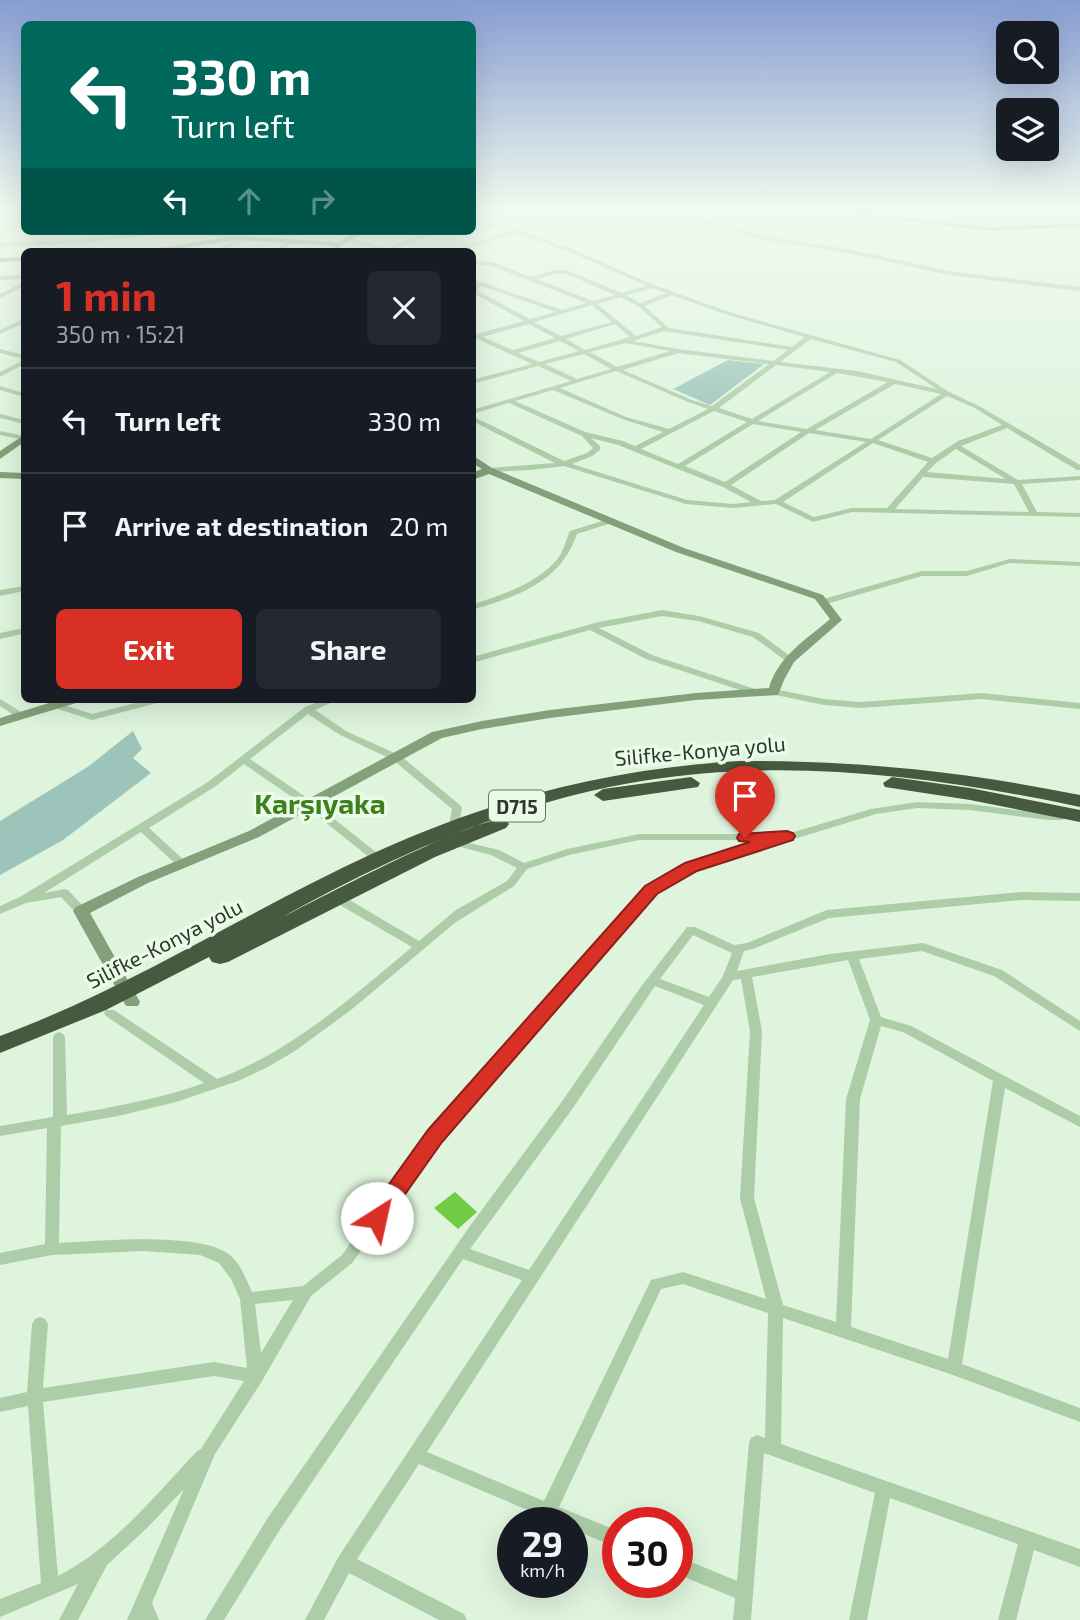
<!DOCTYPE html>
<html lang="en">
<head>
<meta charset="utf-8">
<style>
  body { margin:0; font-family:"Exo 2",sans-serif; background:#242831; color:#f1f3f6; height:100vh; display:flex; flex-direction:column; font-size:26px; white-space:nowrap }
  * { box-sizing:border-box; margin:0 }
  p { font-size:23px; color:#9ea1a6 }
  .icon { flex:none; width:38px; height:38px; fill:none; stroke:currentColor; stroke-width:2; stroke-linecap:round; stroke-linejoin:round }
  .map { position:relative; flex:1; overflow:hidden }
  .panel { position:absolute; left:21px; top:248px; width:455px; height:455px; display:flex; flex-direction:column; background:#171b24; border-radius:10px; box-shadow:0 7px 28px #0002 }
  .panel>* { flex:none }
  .top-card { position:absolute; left:21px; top:21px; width:455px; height:214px; border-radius:10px; box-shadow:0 7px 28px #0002; background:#00695c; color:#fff; overflow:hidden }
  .tools { position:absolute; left:996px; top:21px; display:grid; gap:14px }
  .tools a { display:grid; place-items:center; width:63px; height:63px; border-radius:10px; background:#171b24; box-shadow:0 7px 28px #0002; font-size:35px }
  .speed { position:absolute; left:497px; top:1507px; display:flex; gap:14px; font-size:35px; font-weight:700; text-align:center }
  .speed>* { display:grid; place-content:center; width:91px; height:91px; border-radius:50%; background:#171b24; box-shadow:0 7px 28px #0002; line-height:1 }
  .speed small { font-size:18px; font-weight:400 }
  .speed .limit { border:10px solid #d22; background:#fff; color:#111 }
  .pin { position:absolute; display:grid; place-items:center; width:60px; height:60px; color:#fff; margin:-72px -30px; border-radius:50% 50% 50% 0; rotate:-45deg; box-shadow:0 0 7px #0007 }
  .pin .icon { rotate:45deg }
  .me { position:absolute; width:77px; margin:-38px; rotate:35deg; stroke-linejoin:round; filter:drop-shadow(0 0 5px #0008) }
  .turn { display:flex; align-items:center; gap:24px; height:147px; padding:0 35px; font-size:32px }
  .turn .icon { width:91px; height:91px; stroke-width:2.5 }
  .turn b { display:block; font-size:49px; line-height:60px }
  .lanes { display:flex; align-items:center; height:66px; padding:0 35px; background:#0003; justify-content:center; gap:35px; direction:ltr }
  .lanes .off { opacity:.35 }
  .round { display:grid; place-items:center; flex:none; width:74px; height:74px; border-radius:10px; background:#242831 }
  .overview { display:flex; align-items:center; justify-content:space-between; height:119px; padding:0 35px }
  h1 { font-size:42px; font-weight:700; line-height:52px; color:#d93025 }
  .primary-button { display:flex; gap:14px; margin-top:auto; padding:14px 35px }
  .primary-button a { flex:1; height:80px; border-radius:10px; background:#d93025; color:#fff; font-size:28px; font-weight:700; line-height:80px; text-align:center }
  .primary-button a+a { background:#242831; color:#f1f3f6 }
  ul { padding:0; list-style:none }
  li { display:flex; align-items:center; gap:21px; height:105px; padding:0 35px; border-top:2px solid #363941 }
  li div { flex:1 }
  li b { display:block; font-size:26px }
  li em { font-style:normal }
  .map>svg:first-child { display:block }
  .green { fill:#9cc4ba }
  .building { fill:#71cb44 }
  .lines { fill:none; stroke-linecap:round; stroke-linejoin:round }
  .street { fill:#adcda8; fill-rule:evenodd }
  .secondary { fill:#82a079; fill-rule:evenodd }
  .highway { fill:#475a3f; fill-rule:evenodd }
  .route { fill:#d93025; stroke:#8d1f18; stroke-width:2 }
  .labels { text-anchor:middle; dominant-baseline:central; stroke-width:7; stroke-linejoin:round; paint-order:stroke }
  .shield { fill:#ebfbea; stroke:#667363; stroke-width:2 }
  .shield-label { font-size:19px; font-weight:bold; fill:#2d3929 }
  .street-label { font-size:21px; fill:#2d3929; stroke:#ebfbea }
  .district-label { font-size:28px; font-weight:bold; fill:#3e801d; stroke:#ebfbea }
</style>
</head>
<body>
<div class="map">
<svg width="1080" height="1620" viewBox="0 0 1080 1620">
  <rect width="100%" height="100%" fill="#def4dd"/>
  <path class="green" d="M 728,360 L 764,364 L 710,405 L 673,389 Z
    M 133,731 L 142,749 L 133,758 L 151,773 L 63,840 L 0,875 L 0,821 L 89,766 Z"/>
  <path class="building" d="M 455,1192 L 477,1212 L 458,1229 L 434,1208 Z"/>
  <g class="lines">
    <path class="street" d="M 537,212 C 545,212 553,216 561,215 C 567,215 572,212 578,212 L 521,231 L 574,250 L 654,285 L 732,313 L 900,360 L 949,392 L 979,406 L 1080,465 L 1080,470 L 1077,470 L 1007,428 L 961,446 L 1018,480 L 1080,476 L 1080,480 L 1022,484 L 1037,512 L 1080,513 L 1080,517 L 852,512 L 813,522 L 776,504 L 733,508 L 686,504 L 564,466 L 530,470 L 486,472 L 485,470 L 489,468 L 555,463 L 472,421 L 472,416 L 564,461 L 587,453 L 593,448 L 582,436 L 509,403 L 472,414 L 472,410 L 571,381 L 538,366 L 472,384 L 472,380 L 532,364 L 473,337 L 473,335 L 524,321 L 473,293 L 476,285 L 472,283 L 472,279 L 562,310 L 587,303 L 489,265 L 472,265 L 472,261 L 492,262 L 531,277 L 554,270 L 567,270 L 621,293 L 647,286 L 570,252 L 515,233 L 456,252 L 448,252 L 510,231 L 499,227 L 472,224 L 472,221 L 500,224 L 516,230 L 554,217 ZM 554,274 L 566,274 L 615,295 L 593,301 L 537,279 ZM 481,286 L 556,312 L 530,319 L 478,291 ZM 652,288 L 667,293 L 640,303 L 626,295 ZM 672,295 L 728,315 L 805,337 L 792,347 L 669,328 L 644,306 ZM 620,297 L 638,306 L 662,327 L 636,336 L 597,304 ZM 592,305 L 612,322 L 561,336 L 534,322 ZM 529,324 L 555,338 L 513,350 L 483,337 ZM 615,324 L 630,337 L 585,350 L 566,339 ZM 664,331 L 788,350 L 773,361 L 678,349 L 633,341 ZM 811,339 L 896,362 L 937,389 L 857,371 L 780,362 ZM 560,341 L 579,351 L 539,362 L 518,353 ZM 625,343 L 670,351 L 617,367 L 590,352 ZM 678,353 L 769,364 L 712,406 L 692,400 L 623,370 ZM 584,354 L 611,369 L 577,379 L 545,364 ZM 776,365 L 830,372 L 752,419 L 719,408 ZM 616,371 L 688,402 L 708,409 L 669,429 L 626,417 L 560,388 ZM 837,373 L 888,382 L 807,429 L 758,421 ZM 895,384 L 941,394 L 871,439 L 815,430 ZM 553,390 L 622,419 L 663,432 L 635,446 L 623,441 L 585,432 L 515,401 ZM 947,396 L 975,408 L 1002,425 L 958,441 L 932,458 L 878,440 ZM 714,411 L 747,422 L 678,464 L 641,449 ZM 753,424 L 801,432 L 725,482 L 685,466 ZM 809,433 L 866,442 L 775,500 L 761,501 L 731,485 ZM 591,438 L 618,445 L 723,487 L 751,502 L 733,504 L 687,500 L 572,464 L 592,456 L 600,450 L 600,446 ZM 873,443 L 928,462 L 887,508 L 852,508 L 814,517 L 783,502 ZM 956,449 L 1006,479 L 927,472 L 936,463 ZM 923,477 L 1014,484 L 1029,512 L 895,509 Z
      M 654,212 L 687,215 L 769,237 L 848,249 L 949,271 L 1080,287 L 1080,291 L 949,275 L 848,253 L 769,241 L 687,218 Z
      M 968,212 L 979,212 L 1005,218 L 980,230 L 978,227 L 997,219 Z
      M 0,216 L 24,216 L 24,219 L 0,220 Z
      M 164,231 L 182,231 L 85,243 L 0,247 L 0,243 L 85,239 Z
      M 205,231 L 212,231 L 224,237 L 245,231 L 254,231 L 223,241 Z
      M 433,231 L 441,231 L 386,252 L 378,252 L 381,250 L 345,240 L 348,238 L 386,248 Z
      M 239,240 L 244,241 L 216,252 L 208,252 Z
      M 291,240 L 296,241 L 279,252 L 272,252 Z
      M 24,275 L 24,279 L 0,280 L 0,276 Z
      M 24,282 L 24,286 L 0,298 L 0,294 Z
      M 24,319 L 24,323 L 0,334 L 0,330 Z
      M 0,349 L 24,355 L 24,359 L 0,353 Z
      M 24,360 L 24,364 L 0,377 L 0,372 Z
      M 0,386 L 24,393 L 24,397 L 0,390 Z
      M 0,414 L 24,420 L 24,424 L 0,418 Z
      M 0,431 L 24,436 L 24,440 L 0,435 Z
      M 612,518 L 616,520 L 615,522 L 577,534 C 561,582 516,597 472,610 L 472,605 C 503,594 538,584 559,557 C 564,549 566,540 570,531 Z
      M 1010,559 L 1080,562 L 1080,566 L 1010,563 L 967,576 L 922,576 L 823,605 L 819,602 L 820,600 L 922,571 L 967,571 Z
      M 24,586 L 24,591 L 0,596 L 0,590 Z
      M 662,610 L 699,616 L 759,633 L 794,659 L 792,661 L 786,661 L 753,637 L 698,621 L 662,616 L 599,628 L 652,655 L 758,690 L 760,692 L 758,694 L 752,694 L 646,659 L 590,630 L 472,663 L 472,657 L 599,622 Z
      M 19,629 L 22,630 L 22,634 L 0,639 L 0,633 Z
      M 774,689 L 824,699 L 861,702 L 982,693 L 1080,703 L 1080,709 L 982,699 L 861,708 L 824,705 L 771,694 L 769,692 L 771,690 Z
      M 0,699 L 23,713 L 25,715 L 23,717 L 17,717 L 0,706 Z
      M 147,700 L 163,700 L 161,702 L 92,720 L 52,707 L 50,705 L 55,702 L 92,714 Z
      M 323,700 L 337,700 L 315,710 L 346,731 L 401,756 L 461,806 L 462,808 L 458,827 L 450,827 L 449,825 L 452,809 L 393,760 L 340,735 L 308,714 L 250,759 L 313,802 L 382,857 L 383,859 L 382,861 L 374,861 L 305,806 L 244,764 L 216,786 L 149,828 L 186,862 L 187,864 L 186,866 L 178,866 L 141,832 L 44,893 L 64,889 L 68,890 L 85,908 L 87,911 L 85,914 L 77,914 L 61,897 L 26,903 L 0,914 L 0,906 L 20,897 L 208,782 L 305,707 Z
      M 917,802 L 970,804 L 1048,814 L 1060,814 L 1068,811 L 1073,814 L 1062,820 L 1048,820 L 970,810 L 917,808 L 876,814 L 695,869 L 655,893 L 440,1140 L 352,1263 L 311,1296 L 262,1381 L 215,1454 L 152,1603 L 159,1620 L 127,1620 L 184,1489 L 147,1528 L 107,1565 L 78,1620 L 59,1620 L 78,1584 L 0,1617 L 0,1599 L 41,1583 L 28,1406 L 0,1412 L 0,1398 L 27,1392 L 32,1324 L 35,1319 L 40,1317 L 45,1319 L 48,1324 L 43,1388 L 214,1362 L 247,1368 L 240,1299 L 231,1279 L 219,1263 L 200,1255 L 144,1251 L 52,1255 L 0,1265 L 0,1253 L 45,1244 L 47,1128 L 0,1136 L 0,1126 L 53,1117 L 53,1037 L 55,1034 L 59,1032 L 63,1034 L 65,1037 L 67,1115 C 113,1107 160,1099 204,1083 L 106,1016 L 104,1013 L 106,1010 L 114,1010 L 217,1079 C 291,1052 352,997 412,947 L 333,901 L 331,898 L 333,895 L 341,895 L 419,941 L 456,910 L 507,881 L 517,868 L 491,855 L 449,844 L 448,842 L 449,840 L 453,839 L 499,850 L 524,863 L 567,849 L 639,834 L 772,834 L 776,835 L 777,837 L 871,809 ZM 639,840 L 767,840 L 687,865 L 647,887 L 430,1132 L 342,1255 L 303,1286 L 252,1292 C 246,1279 241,1264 230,1255 C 200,1231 98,1241 59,1243 L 61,1126 L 118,1116 L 176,1102 L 238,1081 L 266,1068 L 295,1051 L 351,1010 L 456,922 L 514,886 L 527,869 L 569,855 ZM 293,1300 L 261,1353 L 255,1304 ZM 214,1376 L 244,1381 L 201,1449 L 197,1451 C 155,1496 114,1547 58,1576 L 43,1402 Z
      M 1021,892 L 1080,893 L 1080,901 L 1021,900 L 829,918 L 753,949 L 744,951 L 737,971 L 830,954 L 923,943 L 1002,970 L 1080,1021 L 1080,1031 L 994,976 L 922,951 L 859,959 L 881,1017 L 911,1026 L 1080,1116 L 1080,1127 L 1005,1088 L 962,1364 L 1080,1408 L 1080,1422 L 953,1375 L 783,1318 L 781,1444 L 1080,1549 L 1080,1567 L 1034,1550 L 1016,1620 L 998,1620 L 1018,1544 L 890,1498 L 867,1620 L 849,1620 L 875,1493 L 764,1453 L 751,1620 L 733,1620 L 735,1598 L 677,1574 L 677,1556 L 737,1581 L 749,1443 L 751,1438 L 757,1435 L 765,1438 L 768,1313 L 683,1284 L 661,1289 L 559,1507 L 618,1531 L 618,1548 L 572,1529 L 572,1522 L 556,1522 L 419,1464 L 357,1559 L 464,1614 L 467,1620 L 439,1620 L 349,1573 L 324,1620 L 305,1620 L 339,1556 L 522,1280 L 463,1259 L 279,1531 L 224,1620 L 205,1620 L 267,1519 L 470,1226 L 563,1100 L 640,988 L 687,927 L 695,927 L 734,945 L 747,943 L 827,910 ZM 693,935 L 732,953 L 723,976 L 709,997 L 660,979 ZM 848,960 L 870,1020 L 846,1099 L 836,1322 L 783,1305 L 754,1198 L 762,1031 L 752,977 ZM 741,979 L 750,1031 L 740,1198 L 766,1299 L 683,1272 L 651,1280 L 544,1501 L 427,1452 L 733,980 ZM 655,986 L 704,1005 L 529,1270 L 470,1249 L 573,1108 ZM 881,1026 L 903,1032 L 993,1081 L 948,1359 L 851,1327 L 860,1099 Z"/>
    <path class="secondary" d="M 832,212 L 855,212 L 988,227 L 1080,223 L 1080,227 L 988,231 Z
      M 357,231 L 365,231 L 337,249 L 334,246 L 236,240 L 154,252 L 135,252 L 236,236 L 340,242 Z
      M 24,257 L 24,261 L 0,262 L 0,258 Z
      M 24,435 L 24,442 L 0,459 L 0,451 Z
      M 472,455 L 492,468 L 684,548 L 823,595 L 842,620 L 794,662 L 784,680 L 778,695 L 696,700 L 550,718 L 482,729 L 442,738 L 259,837 L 148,883 L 90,913 L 140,1002 L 138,1006 L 126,1006 L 73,911 L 76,907 L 138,877 L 249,831 L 432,732 L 482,721 L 550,710 L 696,693 L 769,688 C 778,656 806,640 830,619 L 815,599 L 676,552 L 489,474 L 472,480 L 472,473 L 482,469 L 472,463 Z
      M 0,472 L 24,473 L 24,479 L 0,478 Z
      M 59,700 L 78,700 L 76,703 L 0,726 L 0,718 Z"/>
    <path class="highway" d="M 739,761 C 855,760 967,772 1080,795 L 1080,807 C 938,777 787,757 642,781 C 512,802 392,856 277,920 C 311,903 480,813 506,820 L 509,824 L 506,828 L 435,857 L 228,962 L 220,964 L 212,962 L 209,957 L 106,1010 L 0,1053 L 0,1036 C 132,987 249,910 376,852 C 497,798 607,769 739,761 Z
      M 691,777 L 700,783 L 698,787 L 603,801 L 594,795 L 603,789 Z
      M 892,777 L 970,788 L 1080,810 L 1080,822 L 970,800 L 885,787 L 883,783 Z"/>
  </g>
  <linearGradient id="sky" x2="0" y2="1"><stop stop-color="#879dd2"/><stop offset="0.48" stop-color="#f0faf0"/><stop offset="1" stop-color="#f0faf0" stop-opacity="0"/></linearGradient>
  <rect width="1080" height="439" fill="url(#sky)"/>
  <path class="route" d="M 787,831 L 793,833 L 795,836 L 793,840 L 697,871 L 657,894 L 442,1142 L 384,1224 L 377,1227 L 369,1224 L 366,1218 L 369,1212 L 428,1130 L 645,886 L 685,863 L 750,842 L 739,841 L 737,838 L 739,834 Z"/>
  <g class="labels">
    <rect class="shield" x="489" y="790.5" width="56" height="31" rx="5"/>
    <g class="shield-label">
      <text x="517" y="806">D715</text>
    </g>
    <g class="street-label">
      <text transform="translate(700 750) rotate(-5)">Silifke-Konya yolu</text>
      <text transform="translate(164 943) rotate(-27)">Silifke-Konya yolu</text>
    </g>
    <g class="district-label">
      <text x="320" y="803">Karşıyaka</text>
    </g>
  </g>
</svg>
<div class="tools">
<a><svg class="icon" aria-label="search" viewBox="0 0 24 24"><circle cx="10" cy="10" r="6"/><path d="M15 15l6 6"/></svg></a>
<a><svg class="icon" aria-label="layers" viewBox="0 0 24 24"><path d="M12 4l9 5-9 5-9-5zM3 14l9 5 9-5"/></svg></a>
</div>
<div class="speed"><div>29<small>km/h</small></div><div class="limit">30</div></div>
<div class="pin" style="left:745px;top:838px;background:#d93025"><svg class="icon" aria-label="arrive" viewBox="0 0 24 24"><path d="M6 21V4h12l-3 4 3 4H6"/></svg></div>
<svg class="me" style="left:377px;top:1218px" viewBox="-20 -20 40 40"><circle r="19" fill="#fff"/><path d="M0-13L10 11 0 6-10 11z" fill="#d93025"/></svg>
<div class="top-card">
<div class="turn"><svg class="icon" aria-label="left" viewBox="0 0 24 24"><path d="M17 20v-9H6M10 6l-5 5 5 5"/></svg><div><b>330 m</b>Turn left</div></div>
<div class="lanes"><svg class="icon" aria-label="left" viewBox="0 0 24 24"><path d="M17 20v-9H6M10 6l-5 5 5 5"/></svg><svg class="icon off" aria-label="ahead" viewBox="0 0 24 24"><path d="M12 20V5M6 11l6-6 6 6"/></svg><svg class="icon off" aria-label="right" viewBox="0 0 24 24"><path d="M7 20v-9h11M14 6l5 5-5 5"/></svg></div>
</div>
<section class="panel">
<div class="overview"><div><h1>1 min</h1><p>350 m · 15:21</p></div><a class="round"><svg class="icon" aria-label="close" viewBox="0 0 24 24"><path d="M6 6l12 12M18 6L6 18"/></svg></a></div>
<ul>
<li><svg class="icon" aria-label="left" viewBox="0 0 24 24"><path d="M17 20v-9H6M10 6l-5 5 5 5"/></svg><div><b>Turn left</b></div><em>330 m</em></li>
<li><svg class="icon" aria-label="arrive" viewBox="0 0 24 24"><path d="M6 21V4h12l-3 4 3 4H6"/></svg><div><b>Arrive at destination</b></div><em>20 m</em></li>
</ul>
<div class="primary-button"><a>Exit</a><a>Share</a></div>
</section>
</div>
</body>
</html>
